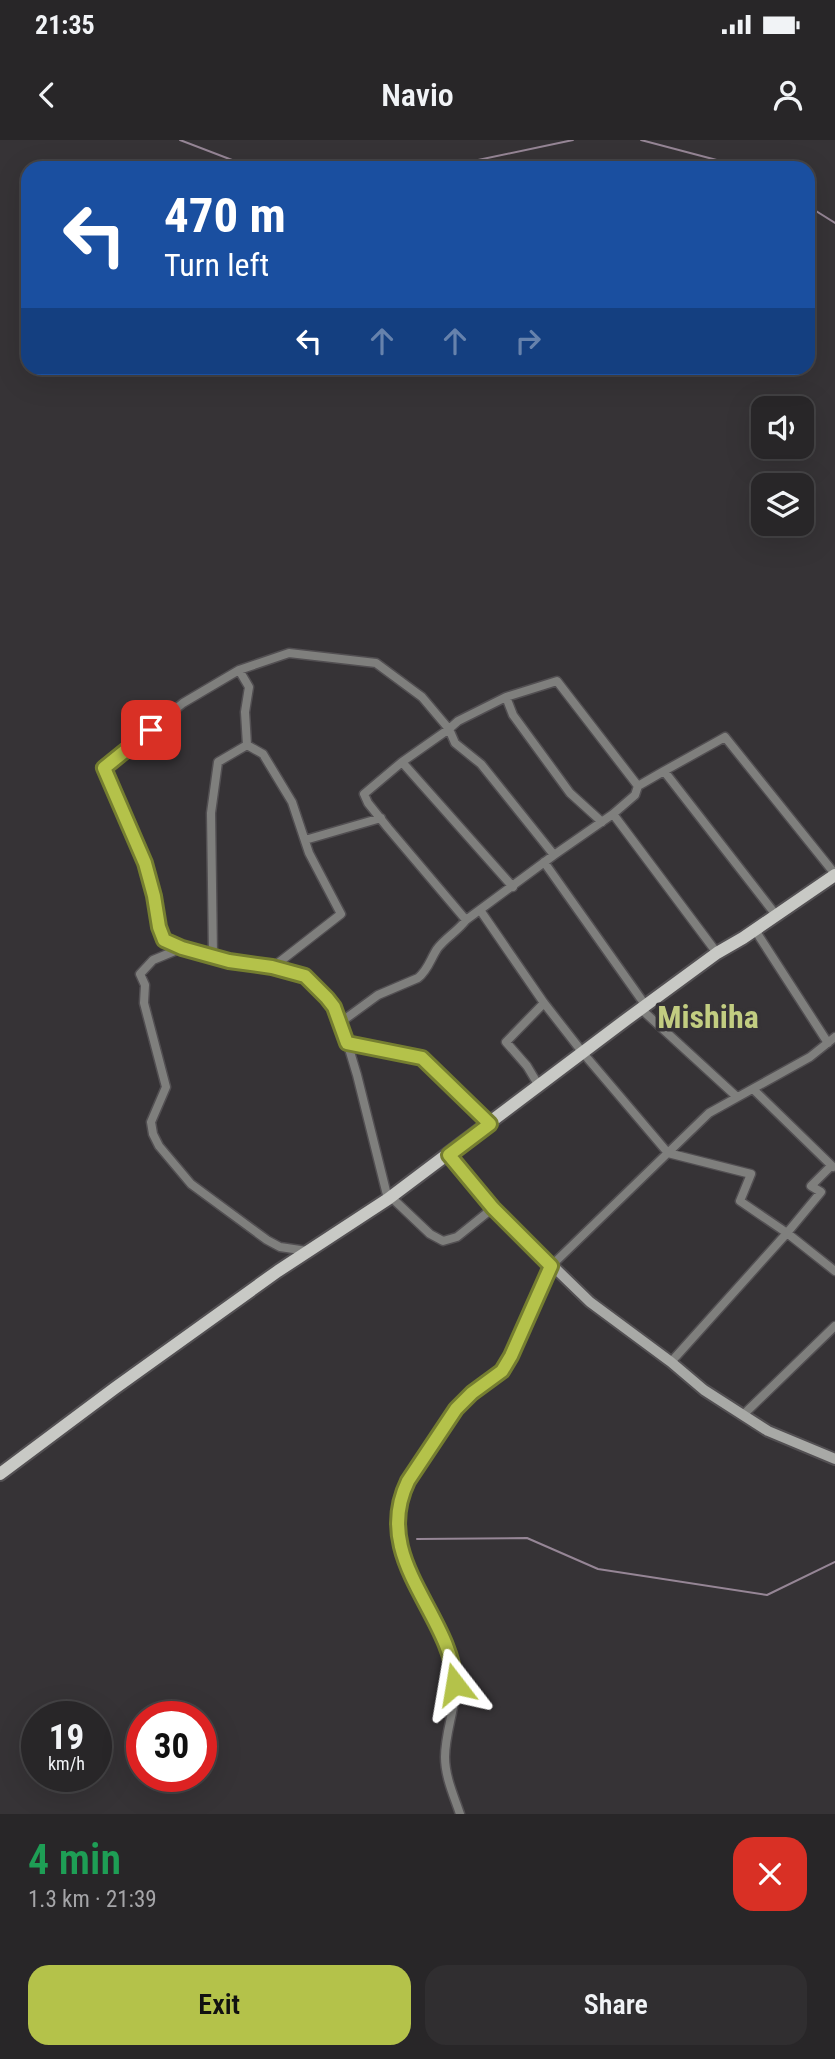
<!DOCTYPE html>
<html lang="en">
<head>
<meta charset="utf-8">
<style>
  body { margin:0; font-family:"Roboto Condensed",sans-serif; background:#302e30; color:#f1f3f6; height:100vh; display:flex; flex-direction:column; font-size:26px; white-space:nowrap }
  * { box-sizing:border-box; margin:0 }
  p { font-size:23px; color:#a5a5a8 }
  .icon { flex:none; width:38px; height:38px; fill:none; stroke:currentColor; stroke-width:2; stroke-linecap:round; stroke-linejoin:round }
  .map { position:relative; height:1674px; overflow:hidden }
  .drawer { display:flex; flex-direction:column; background:#282628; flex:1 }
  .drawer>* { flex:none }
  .hud { position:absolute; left:21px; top:21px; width:794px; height:214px; border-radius:21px; box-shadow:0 7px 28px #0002,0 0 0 2px #444345; background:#1a4fa0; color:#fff; overflow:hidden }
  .controls { position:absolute; left:751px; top:256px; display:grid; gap:14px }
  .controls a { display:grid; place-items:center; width:63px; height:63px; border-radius:14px; background:#282628; box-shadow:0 7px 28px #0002,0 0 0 2px #444345; font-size:35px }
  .speed { position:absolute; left:21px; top:1561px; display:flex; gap:14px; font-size:35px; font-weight:700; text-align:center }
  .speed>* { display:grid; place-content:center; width:91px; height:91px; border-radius:50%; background:#282628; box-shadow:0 7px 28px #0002,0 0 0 2px #444345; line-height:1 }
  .speed small { font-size:18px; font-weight:400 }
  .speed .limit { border:10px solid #d22; background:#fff; color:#111 }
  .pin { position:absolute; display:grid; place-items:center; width:60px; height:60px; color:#fff; margin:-30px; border-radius:14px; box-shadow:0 4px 10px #0006 }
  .me { position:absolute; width:77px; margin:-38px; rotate:346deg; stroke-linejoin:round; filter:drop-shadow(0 0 5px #0008) }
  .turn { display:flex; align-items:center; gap:24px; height:147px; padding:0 28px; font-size:32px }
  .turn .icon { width:91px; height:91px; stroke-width:2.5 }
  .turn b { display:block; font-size:49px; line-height:60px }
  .lanes { display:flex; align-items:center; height:66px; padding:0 28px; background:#0003; justify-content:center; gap:35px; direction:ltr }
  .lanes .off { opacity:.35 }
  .round { display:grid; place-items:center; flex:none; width:74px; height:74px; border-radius:21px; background:#302e30 }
  .summary { display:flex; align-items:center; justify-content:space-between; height:119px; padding:0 28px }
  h1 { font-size:42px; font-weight:600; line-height:52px; color:#1e9e55 }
  .action { display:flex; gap:14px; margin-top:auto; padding:14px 28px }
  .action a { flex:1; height:80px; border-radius:21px; background:#b4c24a; color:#111; font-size:28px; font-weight:600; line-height:80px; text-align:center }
  .action a+a { background:#302e30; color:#f1f3f6 }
  .status { display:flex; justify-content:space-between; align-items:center; height:49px; padding:0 35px; background:#282628; direction:ltr }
  .status svg { height:19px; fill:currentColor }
  header { display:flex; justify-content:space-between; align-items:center; height:91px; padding:0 28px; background:#282628; font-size:32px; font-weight:600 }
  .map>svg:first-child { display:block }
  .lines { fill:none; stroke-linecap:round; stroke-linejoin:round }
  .stream { stroke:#968696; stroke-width:2 }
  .street-casing { stroke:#524f52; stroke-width:11 }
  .secondary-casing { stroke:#524f52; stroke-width:14 }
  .primary-casing { stroke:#524f52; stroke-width:16 }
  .street { stroke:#7f7f7d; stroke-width:8 }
  .secondary { stroke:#a8a9a6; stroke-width:10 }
  .primary { stroke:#c8c9c5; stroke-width:12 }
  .route-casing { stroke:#757e30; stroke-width:18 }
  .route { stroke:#b4c24a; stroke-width:12 }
  .labels { text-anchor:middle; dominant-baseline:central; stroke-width:7; stroke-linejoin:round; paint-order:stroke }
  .district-label { font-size:32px; font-weight:bold; fill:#c2cd81; stroke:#363336 }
</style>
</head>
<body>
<div class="status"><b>21:35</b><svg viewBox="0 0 49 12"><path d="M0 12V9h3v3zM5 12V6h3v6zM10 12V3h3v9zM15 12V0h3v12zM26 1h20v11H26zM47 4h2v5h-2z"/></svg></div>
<header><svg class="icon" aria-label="back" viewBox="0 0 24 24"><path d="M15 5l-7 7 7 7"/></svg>Navio<svg class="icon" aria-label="person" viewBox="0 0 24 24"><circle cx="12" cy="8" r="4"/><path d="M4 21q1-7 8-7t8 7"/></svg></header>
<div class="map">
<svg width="835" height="1674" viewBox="0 0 835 1674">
  <rect width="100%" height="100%" fill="#363336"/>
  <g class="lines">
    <path class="stream" d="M 180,0 L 253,28
      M 641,0 L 747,28
      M 440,28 L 573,0
      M 808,66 L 835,83
      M 417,1399 L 527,1398 L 598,1429 L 767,1455 L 835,1422"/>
    <g class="street-casing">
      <path id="street" d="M 239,530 L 289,513 L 376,523 L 422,557 L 449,589 L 458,581 L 506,557 L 513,575 L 570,653 L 602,682
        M 506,557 L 557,541 L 638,646
        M 402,622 L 513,747
        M 664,631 L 725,597 L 835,734
        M 613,674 L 717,813
        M 305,700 L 381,678
        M 544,722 L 646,866
        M 480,770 L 544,863 L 583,913 L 668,1013 L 751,1034 L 740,1061 L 787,1093 L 835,1131
        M 466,780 L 388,688 L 368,663 L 364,654 L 402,622 L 449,589 L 455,603 L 481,624 L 554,715
        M 755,790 L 828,903
        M 182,808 L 164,800 L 159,787 L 154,756 L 145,723 L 104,628 L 183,563 L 239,530 L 249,547 L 245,572 L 247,605
        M 213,816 L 211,673 L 218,622 L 247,605 L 263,614 L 292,662 L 309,713 L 341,774 L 273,827
        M 641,869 L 737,957
        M 341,882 L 378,855 L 418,838 C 428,830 430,820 437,809 C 445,798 458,791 466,780 L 554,715 L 613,674 L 635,655 L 638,646 L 664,631 L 776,775
        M 347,903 L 422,918 L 490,984
        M 539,946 L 527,926 L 506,902 L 544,863
        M 753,949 L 833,1027
        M 391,1057 L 430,1094 L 443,1101 L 457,1097 L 493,1068
        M 307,1111 L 280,1107 L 267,1100 L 191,1044 L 159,1006 L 153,994 L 151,982 L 166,947 L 144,863 L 145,845 L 140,834 L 153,820 L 182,808 L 229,821 L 273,827 L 305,836 L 327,858 L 341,882 L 357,935 L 388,1059
        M 671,1222 L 787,1093 L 821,1052 L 811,1046 L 831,1026
        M 744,1274 L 835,1186
        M 460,1674 C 454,1656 445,1637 445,1617 C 445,1589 459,1561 455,1532 C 452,1517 443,1501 436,1487 C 414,1442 383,1392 408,1341 L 456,1269 L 472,1253 L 503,1231 L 511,1216 L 551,1126 L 709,973 L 810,917 L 835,897"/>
    </g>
    <g class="secondary-casing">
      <path id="secondary" d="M 449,1015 L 493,1068 L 590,1162 L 671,1222 L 704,1250 L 768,1291 L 835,1319"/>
    </g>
    <g class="primary-casing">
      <path id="primary" d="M 0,1334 L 115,1248 L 278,1131 L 388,1059 L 627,879 L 717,813 L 743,798 L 835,735"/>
    </g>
    <use href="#street" class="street"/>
    <use href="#secondary" class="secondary"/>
    <use href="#primary" class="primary"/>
  </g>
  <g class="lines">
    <g class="route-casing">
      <path id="route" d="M 151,590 L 104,628 L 145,723 L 154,756 L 159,787 L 164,800 L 182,808 L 229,821 L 272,827 L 305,836 L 327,858 L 334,867 L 347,903 L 422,918 L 490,984 L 449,1015 L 493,1068 L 551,1126 L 511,1216 L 502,1231 L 472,1253 L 456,1269 L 408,1341 C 370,1419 452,1474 455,1544"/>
    </g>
    <use href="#route" class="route"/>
  </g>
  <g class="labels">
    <g class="district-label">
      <text x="708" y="877">Mishiha</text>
    </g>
  </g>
</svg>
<div class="controls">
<a><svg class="icon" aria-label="sound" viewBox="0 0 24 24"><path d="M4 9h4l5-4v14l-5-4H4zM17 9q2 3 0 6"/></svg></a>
<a><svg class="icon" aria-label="layers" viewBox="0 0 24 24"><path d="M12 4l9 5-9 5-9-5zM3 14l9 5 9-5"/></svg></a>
</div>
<div class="speed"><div>19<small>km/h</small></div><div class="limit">30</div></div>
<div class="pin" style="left:151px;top:590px;background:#d93025"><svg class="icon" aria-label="arrive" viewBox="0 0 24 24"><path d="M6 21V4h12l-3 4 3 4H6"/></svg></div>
<svg class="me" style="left:455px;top:1544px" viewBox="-20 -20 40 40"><path d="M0-17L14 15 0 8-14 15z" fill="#b4c24a" stroke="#fff" stroke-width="4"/></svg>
<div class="hud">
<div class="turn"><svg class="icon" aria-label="left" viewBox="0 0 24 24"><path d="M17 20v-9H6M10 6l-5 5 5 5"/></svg><div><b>470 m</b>Turn left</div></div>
<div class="lanes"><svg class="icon" aria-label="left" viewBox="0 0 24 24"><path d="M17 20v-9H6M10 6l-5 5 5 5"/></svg><svg class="icon off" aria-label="ahead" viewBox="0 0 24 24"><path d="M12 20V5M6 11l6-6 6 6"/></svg><svg class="icon off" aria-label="ahead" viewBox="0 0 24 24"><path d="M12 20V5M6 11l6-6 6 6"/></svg><svg class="icon off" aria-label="right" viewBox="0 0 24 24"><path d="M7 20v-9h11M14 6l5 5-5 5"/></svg></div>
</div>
</div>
<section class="drawer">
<div class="summary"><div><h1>4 min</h1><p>1.3 km · 21:39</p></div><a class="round" style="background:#d93025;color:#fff"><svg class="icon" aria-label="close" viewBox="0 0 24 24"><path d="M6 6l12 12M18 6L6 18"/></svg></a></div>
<div class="action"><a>Exit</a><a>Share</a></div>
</section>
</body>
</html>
